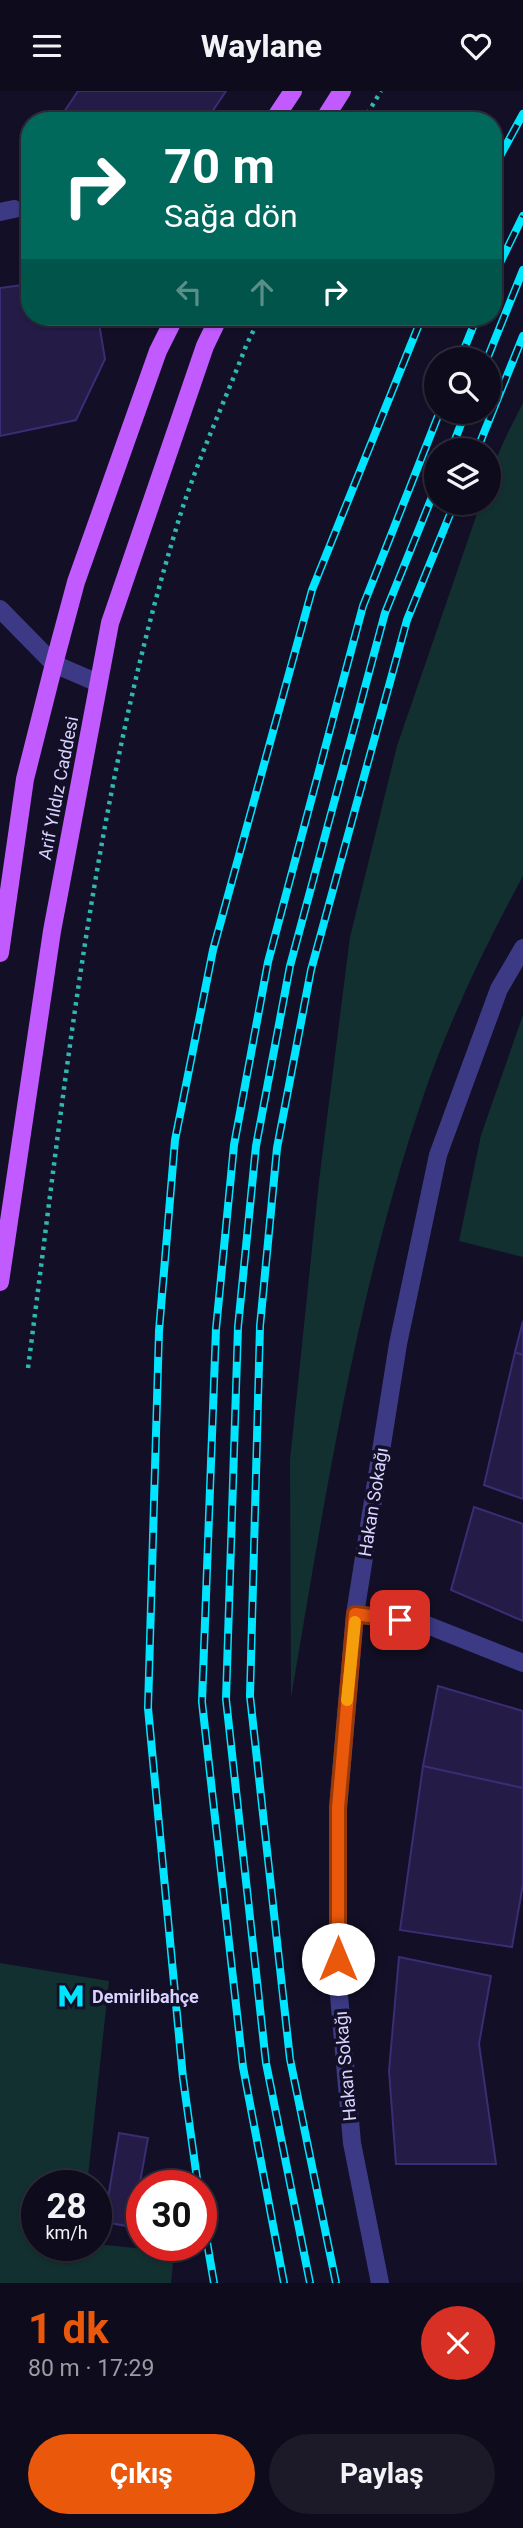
<!DOCTYPE html>
<html lang="tr">
<head>
<meta charset="utf-8">
<style>
  body { margin:0; font-family:Roboto,sans-serif; background:#1c1929; color:#f1f3f6; height:100vh; display:flex; flex-direction:column; font-size:26px; white-space:nowrap }
  * { box-sizing:border-box; margin:0 }
  p { font-size:23px; color:#9b9ba3 }
  .icon { flex:none; width:38px; height:38px; fill:none; stroke:currentColor; stroke-width:2; stroke-linecap:round; stroke-linejoin:round }
  .map { position:relative; height:2192px; overflow:hidden }
  .side { display:flex; flex-direction:column; background:#0e0b1c; flex:1 }
  .side>* { flex:none }
  .hud { position:absolute; left:21px; top:21px; width:481px; height:214px; border-radius:28px; box-shadow:0 2px 5px #0004,0 0 0 2px #2e2b3b; background:#00695c; color:#fff; overflow:hidden }
  .controls { position:absolute; left:424px; top:256px; display:grid; gap:14px }
  .controls a { display:grid; place-items:center; width:77px; height:77px; border-radius:50%; background:#0e0b1c; box-shadow:0 2px 5px #0004,0 0 0 2px #2e2b3b; font-size:35px }
  .speed { position:absolute; left:21px; top:2079px; display:flex; gap:14px; font-size:35px; font-weight:700; text-align:center }
  .speed>* { display:grid; place-content:center; width:91px; height:91px; border-radius:50%; background:#0e0b1c; box-shadow:0 2px 5px #0004,0 0 0 2px #2e2b3b; line-height:1 }
  .speed small { font-size:18px; font-weight:400 }
  .speed .limit { border:10px solid #d22; background:#fff; color:#111 }
  .pin { position:absolute; display:grid; place-items:center; width:60px; height:60px; color:#fff; margin:-30px; border-radius:14px; box-shadow:0 4px 10px #0006 }
  .me { position:absolute; width:77px; margin:-38px; rotate:0deg; stroke-linejoin:round; filter:drop-shadow(0 0 5px #0008) }
  .turn { display:flex; align-items:center; gap:24px; height:147px; padding:0 28px; font-size:32px }
  .turn .icon { width:91px; height:91px; stroke-width:2.5 }
  .turn b { display:block; font-size:49px; line-height:60px }
  .lanes { display:flex; align-items:center; height:66px; padding:0 28px; background:#0003; justify-content:center; gap:35px; direction:ltr }
  .lanes .off { opacity:.35 }
  .round { display:grid; place-items:center; flex:none; width:74px; height:74px; border-radius:37px; background:#1c1929 }
  .headline { display:flex; align-items:center; justify-content:space-between; height:119px; padding:0 28px }
  h1 { font-size:42px; font-weight:700; line-height:52px; color:#ea580c }
  .button { display:flex; gap:14px; margin-top:auto; padding:14px 28px }
  .button a { flex:1; height:80px; border-radius:42px; background:#ea580c; color:#fff; font-size:28px; font-weight:700; line-height:80px; text-align:center }
  .button a+a { background:#1c1929; color:#f1f3f6 }
  header { display:flex; justify-content:space-between; align-items:center; height:91px; padding:0 28px; background:#0e0b1c; font-size:32px; font-weight:700 }
  .map>svg:first-child { display:block }
  .green { fill:#12302f }
  .building { fill:#241b47; stroke:#3b2d73; stroke-width:2 }
  .lines { fill:none; stroke-linecap:round; stroke-linejoin:round }
  .path { stroke:#2fb8b0; stroke-width:4.5; stroke-dasharray:3.5 5; stroke-linecap:butt }
  .minor { stroke:#3d3a85; stroke-width:18 }
  .major { stroke:#c25bff; stroke-width:18 }
  .rail-casing { stroke:#00e5ff; stroke-width:8 }
  .rail { stroke:#130f26; stroke-width:5; stroke-dasharray:16; stroke-linecap:butt }
  .route-casing { stroke:#983908; stroke-width:18 }
  .route { stroke:#ea580c; stroke-width:12 }
  .slow { stroke:#f59e0b; stroke-width:12 }
  .labels { text-anchor:middle; dominant-baseline:central; stroke-width:7; stroke-linejoin:round; paint-order:stroke }
  .street-label { font-size:18px; fill:#d9d4ff; stroke:#130f26 }
  .poi-label { font-size:18px; font-weight:bold; fill:#d9d4ff; stroke:#130f26; text-anchor:start }
</style>
</head>
<body>
<header><svg class="icon" aria-label="menu" viewBox="0 0 24 24"><path d="M4 6h16M4 12h16M4 18h16"/></svg>Waylane<svg class="icon" aria-label="heart" viewBox="0 0 24 24"><path d="M12 20l-8-8c-3-5 5-10 8-4 3-6 11-1 8 4z"/></svg></header>
<div class="map">
<svg width="523" height="2192" viewBox="0 0 523 2192">
  <rect width="100%" height="100%" fill="#130f26"/>
  <path class="green" d="M 523,312 L 523,785 C 484,857 447,934 421,1012 C 356,1205 325,1407 291,1607 L 290,1369 L 319,1090 L 350,846 L 397,655 L 481,411 L 488,411 C 488,375 507,344 523,312 Z
    M 523,924 L 523,1166 L 459,1150 L 481,1044 Z
    M 0,1872 L 109,1890 L 87,2095 L 37,2095 L 37,2154 L 96,2153 L 174,2161 L 171,2192 L 0,2192 Z"/>
  <path class="building" d="M 78,0 L 226,0 L 206,30 L 58,30 Z
    M 30,193 L 30,226 L 98,226 L 105,268 L 76,329 L 0,345 L 0,197 Z
    M 523,1230 L 523,1264 L 515,1261 Z
    M 515,1261 L 523,1264 L 523,1408 L 484,1394 Z
    M 474,1416 L 523,1433 L 523,1530 L 451,1499 Z
    M 438,1595 L 523,1620 L 523,1697 L 423,1675 Z
    M 423,1675 L 523,1697 L 523,1793 L 512,1856 L 400,1839 Z
    M 399,1866 L 491,1885 L 479,1953 L 496,2073 L 396,2073 L 389,1980 Z
    M 119,2042 L 148,2047 L 132,2136 L 104,2131 Z"/>
  <g class="lines">
    <path class="path" d="M 363,30 L 381,0
      M 28,1277 C 65,995 93,711 176,438 C 194,376 223,315 246,255 L 260,226"/>
    <path class="minor" d="M 0,121 L 14,118
      M 0,518 L 54,573 L 98,592
      M 355,1523 L 422,1532 L 523,1572
      M 380,2192 L 352,2052 L 338,1893 L 338,1717 L 355,1523 L 398,1253 L 438,1064 L 499,898 L 523,857"/>
    <path class="major" d="M 273,30 L 293,0
      M 323,30 L 342,0
      M 0,862 L 25,688 L 54,573 L 76,491 L 158,260 L 175,226
      M 0,1191 L 52,840 L 110,532 L 205,255 L 219,226"/>
    <g class="rail-casing">
      <path id="rail" d="M 494,76 L 523,23
        M 494,184 L 523,125
        M 460,268 L 477,226
        M 487,268 L 523,179
        M 451,359 L 466,320
        M 477,359 L 523,245
        M 198,2095 L 183,1987 L 148,1617 L 159,1240 L 175,1049 L 213,859 L 312,499 L 422,226
        M 201,2116 L 214,2192
        M 284,2192 L 243,1976 L 202,1611 L 216,1238 L 234,1054 L 268,871 L 363,515 L 440,320
        M 310,2192 L 266,1972 L 226,1608 L 238,1236 L 256,1055 L 290,875 L 385,522 L 436,396
        M 336,2192 L 290,1968 L 250,1605 L 260,1235 L 277,1057 L 311,879 L 407,529 L 455,411"/>
    </g>
    <use href="#rail" class="rail"/>
  </g>
  <g class="lines">
    <g class="route-casing">
      <path id="route" d="M 338,1868 L 338,1717 L 355,1523 L 400,1529"/>
    </g>
    <use href="#route" class="route"/>
    <path class="slow" d="M 347,1609 L 355,1531"/>
  </g>
  <defs>
    <g id="metro-bare" transform="scale(2.1)"><path d="M-5.5 5V-5H-3L0 0L3-5H5.5V5H3V-.5L0 4L-3-.5V5Z" fill="#00e5ff" stroke="#130f26" stroke-width="2.5" paint-order="stroke"/></g>
  </defs>
  <g fill-rule="evenodd">
    <use href="#metro-bare" x="71" y="1905"/>
  </g>
  <g class="labels">
    <g class="street-label">
      <text transform="translate(58 697) rotate(-79)">Arif Yıldız Caddesi</text>
      <text transform="translate(373 1411) rotate(-81)">Hakan Sokağı</text>
      <text transform="translate(345 1975) rotate(-95)">Hakan Sokağı</text>
    </g>
    <g class="poi-label">
      <text x="92" y="1905">Demirlibahçe</text>
    </g>
  </g>
</svg>
<div class="controls">
<a><svg class="icon" aria-label="search" viewBox="0 0 24 24"><circle cx="10" cy="10" r="6"/><path d="M15 15l6 6"/></svg></a>
<a><svg class="icon" aria-label="layers" viewBox="0 0 24 24"><path d="M12 4l9 5-9 5-9-5zM3 14l9 5 9-5"/></svg></a>
</div>
<div class="speed"><div>28<small>km/h</small></div><div class="limit">30</div></div>
<div class="pin" style="left:400px;top:1529px;background:#d93025"><svg class="icon" aria-label="arrive" viewBox="0 0 24 24"><path d="M6 21V4h12l-3 4 3 4H6"/></svg></div>
<svg class="me" style="left:338px;top:1868px" viewBox="-20 -20 40 40"><circle r="19" fill="#fff"/><path d="M0-13L10 11 0 6-10 11z" fill="#ea580c"/></svg>
<div class="hud">
<div class="turn"><svg class="icon" aria-label="right" viewBox="0 0 24 24"><path d="M7 20v-9h11M14 6l5 5-5 5"/></svg><div><b>70 m</b>Sağa dön</div></div>
<div class="lanes"><svg class="icon off" aria-label="left" viewBox="0 0 24 24"><path d="M17 20v-9H6M10 6l-5 5 5 5"/></svg><svg class="icon off" aria-label="ahead" viewBox="0 0 24 24"><path d="M12 20V5M6 11l6-6 6 6"/></svg><svg class="icon" aria-label="right" viewBox="0 0 24 24"><path d="M7 20v-9h11M14 6l5 5-5 5"/></svg></div>
</div>
</div>
<section class="side">
<div class="headline"><div><h1>1 dk</h1><p>80 m · 17:29</p></div><a class="round" style="background:#d93025;color:#fff"><svg class="icon" aria-label="close" viewBox="0 0 24 24"><path d="M6 6l12 12M18 6L6 18"/></svg></a></div>
<div class="button"><a>Çıkış</a><a>Paylaş</a></div>
</section>
</body>
</html>
